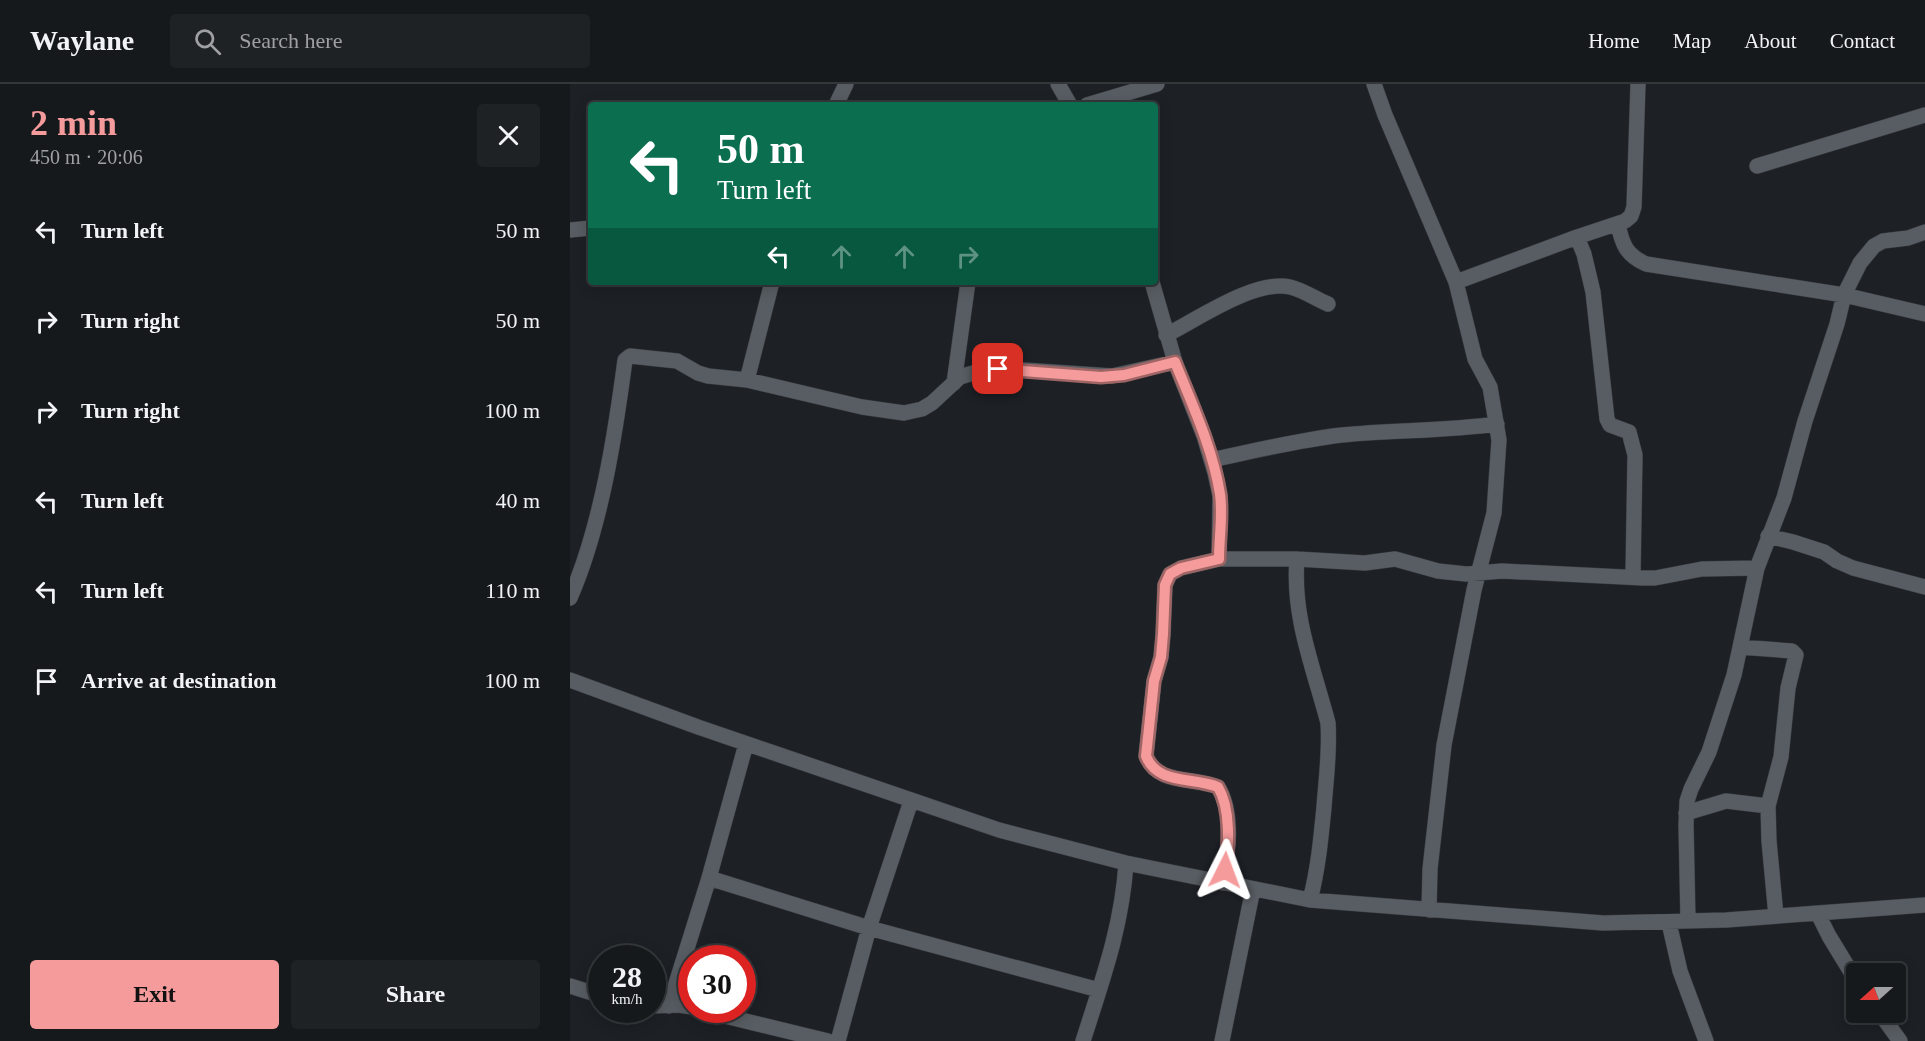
<!DOCTYPE html>
<html lang="en">
<head>
<meta charset="utf-8">
<style>
  body { margin:0; font-family:"Times New Roman",serif; background:#1f2225; color:#f1f3f6; height:100vh; display:flex; flex-direction:column; font-size:22px; white-space:nowrap }
  * { box-sizing:border-box; margin:0 }
  p { font-size:20px; color:#9ea0a3 }
  .icon { flex:none; width:33px; height:33px; fill:none; stroke:currentColor; stroke-width:2; stroke-linecap:round; stroke-linejoin:round }
  .map { position:relative; flex:1; overflow:hidden }
  .panel { display:flex; flex-direction:column; background:#16191c; width:570px }
  .panel>* { flex:none }
  .hud { position:absolute; left:18px; top:18px; width:570px; height:183px; border-radius:6px; box-shadow:0 3px 15px #0003,0 0 0 2px #35383b; background:#0b6e4f; color:#fff; overflow:hidden }
  .needle { width:39px; rotate:249deg }
  .fabs { position:absolute; left:1276px; top:879px; display:grid; gap:12px }
  .fabs a { display:grid; place-items:center; width:60px; height:60px; border-radius:6px; background:#16191c; box-shadow:0 3px 15px #0003,0 0 0 2px #35383b; font-size:30px }
  .speed { position:absolute; left:18px; top:861px; display:flex; gap:12px; font-size:30px; font-weight:700; text-align:center }
  .speed>* { display:grid; place-content:center; width:78px; height:78px; border-radius:50%; background:#16191c; box-shadow:0 3px 15px #0003,0 0 0 2px #35383b; line-height:1 }
  .speed small { font-size:15px; font-weight:400 }
  .speed .limit { border:9px solid #d22; background:#fff; color:#111 }
  .pin { position:absolute; display:grid; place-items:center; width:51px; height:51px; color:#fff; margin:-26px; border-radius:12px; box-shadow:0 3px 9px #0006 }
  .me { position:absolute; width:66px; margin:-33px; rotate:3deg; stroke-linejoin:round; filter:drop-shadow(0 0 4px #0008) }
  .turn { display:flex; align-items:center; gap:21px; height:126px; padding:0 30px; font-size:27px }
  .turn .icon { width:78px; height:78px; stroke-width:2.5 }
  .turn b { display:block; font-size:42px; line-height:51px }
  .lanes { display:flex; align-items:center; height:57px; padding:0 30px; background:#0003; justify-content:center; gap:30px; direction:ltr }
  .lanes .off { opacity:.35 }
  .round { display:grid; place-items:center; flex:none; width:63px; height:63px; border-radius:6px; background:#1f2225 }
  .overview { display:flex; align-items:center; justify-content:space-between; height:102px; padding:0 30px }
  h1 { font-size:36px; font-weight:700; line-height:45px; color:#f59b9c }
  .cta { display:flex; gap:12px; margin-top:auto; padding:12px 30px }
  .cta a { flex:1; height:69px; border-radius:6px; background:#f59b9c; color:#111; font-size:24px; font-weight:700; line-height:69px; text-align:center }
  .cta a+a { background:#1f2225; color:#f1f3f6 }
  ul { padding:0; list-style:none }
  li { display:flex; align-items:center; gap:18px; height:90px; padding:0 30px }
  li div { flex:1 }
  li b { display:block; font-size:22px }
  li em { font-style:normal }
  header { display:flex; align-items:center; gap:36px; box-sizing:border-box; height:84px; padding:0 30px; background:#16191c; border-bottom:2px solid #35383b }
  header strong { font-size:28px }
  nav { display:flex; gap:33px; margin-inline-start:auto; font-size:21px }
  .search { width:420px; height:54px; background:#1f2225; display:flex; align-items:center; gap:15px; box-sizing:border-box; padding:0 21px; border-radius:6px; color:#9ea0a3; font-size:22px }
  main { display:flex; flex:1; min-height:0 }
  .map>svg:first-child { display:block }
  .lines { fill:none; stroke-linecap:round; stroke-linejoin:round }
  .minor-casing { stroke:#393c40; stroke-width:16 }
  .minor { stroke:#585d63; stroke-width:15 }
  .route-casing { stroke:#9f6565; stroke-width:15 }
  .route { stroke:#f59b9c; stroke-width:10 }
</style>
</head>
<body>
<header>
<strong>Waylane</strong>
<div class="search"><svg class="icon" aria-label="search" viewBox="0 0 24 24"><circle cx="10" cy="10" r="6"/><path d="M15 15l6 6"/></svg>Search here</div>
<nav><a>Home</a><a>Map</a><a>About</a><a>Contact</a></nav>
</header>
<main>
<section class="panel">
<div class="overview"><div><h1>2 min</h1><p>450 m · 20:06</p></div><a class="round"><svg class="icon" aria-label="close" viewBox="0 0 24 24"><path d="M6 6l12 12M18 6L6 18"/></svg></a></div>
<ul>
<li><svg class="icon" aria-label="left" viewBox="0 0 24 24"><path d="M17 20v-9H6M10 6l-5 5 5 5"/></svg><div><b>Turn left</b></div><em>50 m</em></li>
<li><svg class="icon" aria-label="right" viewBox="0 0 24 24"><path d="M7 20v-9h11M14 6l5 5-5 5"/></svg><div><b>Turn right</b></div><em>50 m</em></li>
<li><svg class="icon" aria-label="right" viewBox="0 0 24 24"><path d="M7 20v-9h11M14 6l5 5-5 5"/></svg><div><b>Turn right</b></div><em>100 m</em></li>
<li><svg class="icon" aria-label="left" viewBox="0 0 24 24"><path d="M17 20v-9H6M10 6l-5 5 5 5"/></svg><div><b>Turn left</b></div><em>40 m</em></li>
<li><svg class="icon" aria-label="left" viewBox="0 0 24 24"><path d="M17 20v-9H6M10 6l-5 5 5 5"/></svg><div><b>Turn left</b></div><em>110 m</em></li>
<li><svg class="icon" aria-label="arrive" viewBox="0 0 24 24"><path d="M6 21V4h12l-3 4 3 4H6"/></svg><div><b>Arrive at destination</b></div><em>100 m</em></li>
</ul>
<div class="cta"><a>Exit</a><a>Share</a></div>
</section>
<div class="map">
<svg width="1355" height="957" viewBox="0 0 1355 957">
  <rect width="100%" height="100%" fill="#1d2126"/>
  <g class="lines">
    <g class="minor-casing">
      <path id="minor" d="M 488,0 L 500,21
        M 804,0 L 815,31 L 886,198 L 905,275 L 920,303 L 929,356 L 924,429 L 904,506 L 874,661 L 860,785 L 859,826
        M 266,21 L 276,0
        M 517,21 L 587,0
        M 1187,82 L 1355,31
        M 1048,140 C 1052,160 1056,171 1076,180 L 1274,211 L 1355,230
        M 0,146 L 21,144
        M 1007,153 L 1014,170 L 1023,208 L 1037,335 L 1040,341 L 1059,348 L 1065,371 L 1063,492
        M 582,198 L 605,278 L 634,352 L 645,389 L 650,412 L 649,475
        M 886,198 L 1007,153 L 1055,137 L 1061,132 L 1064,123 L 1068,0
        M 596,251 C 628,235 685,195 720,203 C 733,206 746,215 758,220
        M 177,296 L 202,198
        M 384,299 L 398,198
        M 641,376 C 684,367 728,356 772,351 C 824,346 876,347 927,340
        M 1198,452 L 1223,458 L 1254,468 L 1267,477 L 1283,484 L 1355,503
        M 727,475 C 722,533 744,585 758,639 C 760,668 756,695 754,723 C 751,754 748,786 740,816
        M 0,514 C 31,443 45,352 55,276 L 60,272 L 107,277 L 128,289 L 138,292 L 177,296 L 292,323 L 334,329 L 352,325 L 362,319 L 390,293 L 403,289 L 439,285 L 542,292 L 605,278
        M 1170,563 L 1222,567 L 1226,571 L 1218,604 L 1211,673 L 1198,722 L 1199,757 L 1206,832
        M 0,596 L 128,643 L 429,746 L 556,779 L 740,816 L 1033,839 L 1156,836 L 1355,821
        M 1116,729 L 1156,717 L 1198,722
        M 139,794 L 299,844 L 529,906
        M 653,799 C 658,770 664,729 648,703 C 624,693 587,701 576,672 L 584,597 L 591,573 L 593,551 L 595,501 L 600,490 L 611,484 L 649,475 L 727,475 L 795,479 L 825,475 L 868,487 L 896,490 L 932,487 L 1073,494 L 1085,494 L 1132,485 L 1187,484
        M 1248,830 L 1259,852 L 1287,898
        M 1118,837 L 1116,741 L 1117,717 L 1121,705 L 1139,668 L 1164,591 L 1187,484 L 1214,414 L 1235,337 L 1267,240 L 1274,211 L 1290,179 L 1304,162 L 1313,157 L 1338,154 L 1355,148
        M 1099,839 L 1110,887 L 1136,957
        M 0,902 L 32,912
        M 82,922 L 109,921 L 122,923
        M 99,922 L 139,794 L 176,660
        M 130,926 L 258,957
        M 1309,928 L 1330,957
        M 268,957 L 299,844 L 341,717
        M 513,957 C 532,897 552,843 556,779
        M 652,957 L 683,805"/>
    </g>
    <use href="#minor" class="minor"/>
  </g>
  <g class="lines">
    <g class="route-casing">
      <path id="route" d="M 428,285 L 531,293 L 554,291 L 605,278 C 622,320 643,365 650,410 C 653,431 649,454 649,475 L 611,484 L 600,490 L 595,501 L 593,550 L 591,573 L 584,597 L 576,672 C 587,701 624,693 648,703 C 661,725 659,762 655,786"/>
    </g>
    <use href="#route" class="route"/>
  </g>
</svg>
<div class="fabs">
<a><svg class="needle" viewBox="-14 -14 28 28"><path d="M0-13l5 13h-10z" fill="#e53935"/><path d="M0 13l5-13h-10z" fill="#9ea0a3"/></svg></a>
</div>
<div class="speed"><div>28<small>km/h</small></div><div class="limit">30</div></div>
<div class="pin" style="left:428px;top:285px;background:#d93025"><svg class="icon" aria-label="arrive" viewBox="0 0 24 24"><path d="M6 21V4h12l-3 4 3 4H6"/></svg></div>
<svg class="me" style="left:655px;top:786px" viewBox="-20 -20 40 40"><path d="M0-17L14 15 0 8-14 15z" fill="#f59b9c" stroke="#fff" stroke-width="4"/></svg>
<div class="hud">
<div class="turn"><svg class="icon" aria-label="left" viewBox="0 0 24 24"><path d="M17 20v-9H6M10 6l-5 5 5 5"/></svg><div><b>50 m</b>Turn left</div></div>
<div class="lanes"><svg class="icon" aria-label="left" viewBox="0 0 24 24"><path d="M17 20v-9H6M10 6l-5 5 5 5"/></svg><svg class="icon off" aria-label="ahead" viewBox="0 0 24 24"><path d="M12 20V5M6 11l6-6 6 6"/></svg><svg class="icon off" aria-label="ahead" viewBox="0 0 24 24"><path d="M12 20V5M6 11l6-6 6 6"/></svg><svg class="icon off" aria-label="right" viewBox="0 0 24 24"><path d="M7 20v-9h11M14 6l5 5-5 5"/></svg></div>
</div>
</div>
</main>
</body>
</html>
